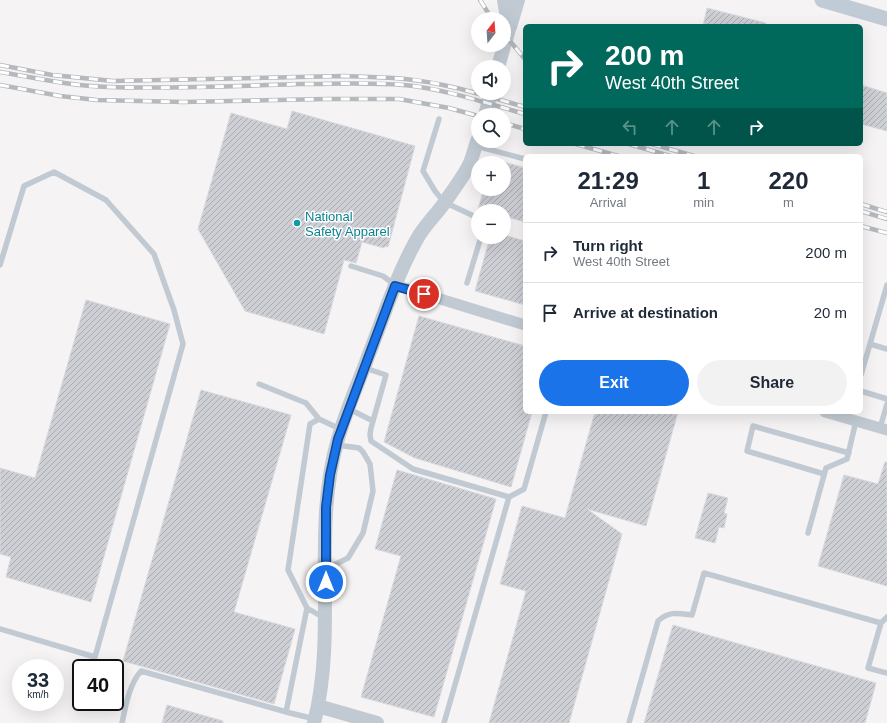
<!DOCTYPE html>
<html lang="en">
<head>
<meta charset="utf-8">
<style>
  body { margin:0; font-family:Arial,sans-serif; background:#f2f2f3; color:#1f2937; height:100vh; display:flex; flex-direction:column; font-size:15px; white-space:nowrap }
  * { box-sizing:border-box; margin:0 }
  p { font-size:13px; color:#747a83 }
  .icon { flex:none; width:22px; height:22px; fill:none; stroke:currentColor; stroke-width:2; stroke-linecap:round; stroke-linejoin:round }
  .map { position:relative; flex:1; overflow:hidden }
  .drawer { position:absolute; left:523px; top:154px; width:340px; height:260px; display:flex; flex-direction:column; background:#fff; border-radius:6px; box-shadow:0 4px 16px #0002 }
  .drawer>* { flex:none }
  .banner { position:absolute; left:523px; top:24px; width:340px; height:122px; border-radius:6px; box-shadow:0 4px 16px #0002; background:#00695c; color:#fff; overflow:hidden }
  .needle { width:26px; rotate:17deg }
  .buttons { position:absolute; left:471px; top:12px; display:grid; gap:8px }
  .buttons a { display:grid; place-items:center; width:40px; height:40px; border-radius:50%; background:#fff; box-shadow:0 4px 16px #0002; font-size:20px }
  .speed { position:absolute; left:12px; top:659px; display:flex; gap:8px; font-size:20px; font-weight:700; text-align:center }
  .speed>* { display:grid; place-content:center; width:52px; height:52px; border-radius:50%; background:#fff; box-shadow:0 4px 16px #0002; line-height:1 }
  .speed small { font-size:10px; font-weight:400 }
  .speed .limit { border:2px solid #111; border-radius:6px; background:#fff; color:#111 }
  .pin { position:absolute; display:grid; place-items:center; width:34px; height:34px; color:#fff; margin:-17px; border:2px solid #fff; border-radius:50%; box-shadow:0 1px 4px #0007 }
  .me { position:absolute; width:44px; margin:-22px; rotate:0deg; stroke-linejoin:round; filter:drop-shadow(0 0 3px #0008) }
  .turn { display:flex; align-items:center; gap:14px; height:84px; padding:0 16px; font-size:18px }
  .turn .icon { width:52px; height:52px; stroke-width:2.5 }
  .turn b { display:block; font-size:28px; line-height:34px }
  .lanes { display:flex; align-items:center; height:38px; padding:0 16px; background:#0003; justify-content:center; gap:20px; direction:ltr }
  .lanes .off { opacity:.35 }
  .eta { display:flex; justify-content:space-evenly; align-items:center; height:68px; text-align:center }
  .eta b { font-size:24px; font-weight:600; line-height:28px }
  .cta { display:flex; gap:8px; margin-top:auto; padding:8px 16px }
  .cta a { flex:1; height:46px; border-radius:24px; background:#1a73e8; color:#fff; font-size:16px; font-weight:600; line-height:46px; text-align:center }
  .cta a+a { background:#f2f2f3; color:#1f2937 }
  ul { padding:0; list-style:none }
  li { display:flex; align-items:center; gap:12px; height:60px; padding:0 16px; border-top:1px solid #e0e1e3 }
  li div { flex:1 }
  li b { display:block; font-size:15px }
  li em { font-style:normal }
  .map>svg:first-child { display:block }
  .building { fill:url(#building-hatch); stroke:#d7d9de }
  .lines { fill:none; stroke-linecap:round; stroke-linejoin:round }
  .service { stroke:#c1cad2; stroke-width:5.5 }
  .minor { stroke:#c1cad2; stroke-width:11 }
  .tertiary { stroke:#c1cad2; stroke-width:14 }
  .secondary { stroke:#c1cbd6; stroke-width:15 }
  .rail-casing { stroke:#b5b8bd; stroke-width:4.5 }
  .rail { stroke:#fff; stroke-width:3; stroke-dasharray:9; stroke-linecap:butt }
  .route-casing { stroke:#114b97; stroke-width:10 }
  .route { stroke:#1a73e8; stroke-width:7 }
  .culture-dot { fill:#0f9aa8; stroke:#fff; stroke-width:1.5 }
  .labels { text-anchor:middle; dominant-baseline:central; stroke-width:3; stroke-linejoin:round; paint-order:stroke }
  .culture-label { font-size:13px; fill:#0d838f; stroke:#fff; text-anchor:start }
</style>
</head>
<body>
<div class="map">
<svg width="887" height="723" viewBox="0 0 887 723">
  <defs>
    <pattern id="building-hatch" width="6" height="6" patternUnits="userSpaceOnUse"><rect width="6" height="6" fill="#cdcfd5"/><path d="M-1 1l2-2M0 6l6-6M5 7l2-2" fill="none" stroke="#a8abb0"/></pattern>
  </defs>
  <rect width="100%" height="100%" fill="#f5f3f3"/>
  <path class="building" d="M 707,8 L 766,23 L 765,26 L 703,26 Z
    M 861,85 L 887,93 L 887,131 L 861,124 Z
    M 292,111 L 415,146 L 388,247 L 385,246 L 384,248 L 362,242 L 356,263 L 344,260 L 324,334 L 245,311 L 198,229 L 231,113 L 287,129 Z
    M 504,162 L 525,168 L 525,222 L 504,216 L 504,211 L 486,211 L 478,209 L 484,189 L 504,189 Z
    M 504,235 L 525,241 L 525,305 L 475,291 L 490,237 L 504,237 Z
    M 86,300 L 170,324 L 91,602 L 6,577 L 11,557 L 0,554 L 0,468 L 35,478 Z
    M 419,316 L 525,346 L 525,412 L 532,412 L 511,487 L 415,458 L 384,442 Z
    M 201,390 L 291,415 L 234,612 L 295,629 L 274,704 L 123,661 Z
    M 595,412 L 678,412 L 646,526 L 587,509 L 622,534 L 569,723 L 489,723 L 526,591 L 500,584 L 522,506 L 565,518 Z
    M 885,462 L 887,462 L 887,586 L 818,566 L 844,475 L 878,484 Z
    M 397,470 L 496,499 L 434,717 L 361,697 L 401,556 L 375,549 Z
    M 708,493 L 728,498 L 724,513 L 727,514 L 724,528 L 719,527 L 715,543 L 695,538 Z
    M 673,625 L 876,683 L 865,723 L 644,723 Z
    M 167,705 L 223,721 L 223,723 L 162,723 Z"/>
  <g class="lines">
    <path class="service" d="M 439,119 L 423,171 L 435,191 L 444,202 L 478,218
      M 476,146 L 525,159
      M 0,265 L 24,186 L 54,172 L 106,200 L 154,254 L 174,310 L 183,344 L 95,657 L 0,629
      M 351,266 L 383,276 L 395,285
      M 467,283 L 481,237
      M 870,344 L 887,349
      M 365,368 L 386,375 L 371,428 L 370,435 L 371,441 L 413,469 L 509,497 L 524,489 L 546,412
      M 861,375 L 887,285
      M 259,384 L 306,403 L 319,419
      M 861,391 L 887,399
      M 349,409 L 373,421
      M 880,428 L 887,404
      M 824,474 L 747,451 L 753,426 L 849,453
      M 808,533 L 826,468 L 847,459 L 856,421
      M 326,569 L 348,558 L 363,533 L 373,491 L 370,464 L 363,452 L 359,448 L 337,445
      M 324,618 L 307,608 L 288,570 L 310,424 L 319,419 L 340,429
      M 881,623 L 868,668 L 887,673
      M 286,712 L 307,608
      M 122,723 C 126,705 129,685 141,671 L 290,713 L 315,719
      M 444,723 L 509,497
      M 629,723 L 658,621 C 669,611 677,613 692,615 L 704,573 L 881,623 L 887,617"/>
    <path class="minor" d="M 395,285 L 525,325
      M 825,412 L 887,430"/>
    <path class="tertiary" d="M 510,27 L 518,0
      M 498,67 L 509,29 L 504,0
      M 485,115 L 491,93
      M 318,706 L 377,723
      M 314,723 C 338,630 311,530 338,439 C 346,410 359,382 369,354 C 384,316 396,276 417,239 C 424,226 436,215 445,202 C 453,190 464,176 470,163 C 473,155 475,147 478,139"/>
    <path class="secondary" d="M 822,0 L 887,19"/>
    <g class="rail-casing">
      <path id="rail" d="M 480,0 L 492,19
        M 504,34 L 525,59
        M 0,65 L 52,75 L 113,81 L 344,76 C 364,77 385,77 405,79 C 446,83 486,96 525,107
        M 0,72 C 36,78 71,86 108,87 C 171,89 235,86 299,84 C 334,84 369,82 404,85 C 445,89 486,103 525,114
        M 0,85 L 60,96 L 97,100 L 183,102 L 326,99 L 399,99 L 449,108 L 478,116
        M 504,123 L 525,129
        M 576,144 L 618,156
        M 629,144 L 670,156
        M 652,144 L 694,156
        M 861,204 L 887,212
        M 861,211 L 887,219
        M 861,226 L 887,233"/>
    </g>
    <use href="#rail" class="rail"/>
  </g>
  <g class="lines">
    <g class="route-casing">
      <path id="route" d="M 326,582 L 326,507 L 330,475 L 338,439 L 395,286 L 424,294"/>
    </g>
    <use href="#route" class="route"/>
  </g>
  <circle class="culture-dot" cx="297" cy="223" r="4"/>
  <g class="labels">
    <g class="culture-label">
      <text x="305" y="216">National<tspan x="305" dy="15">Safety Apparel</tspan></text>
    </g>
  </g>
</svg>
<div class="buttons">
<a><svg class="needle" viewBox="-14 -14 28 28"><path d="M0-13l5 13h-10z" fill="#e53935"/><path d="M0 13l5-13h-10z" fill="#747a83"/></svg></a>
<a><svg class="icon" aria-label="sound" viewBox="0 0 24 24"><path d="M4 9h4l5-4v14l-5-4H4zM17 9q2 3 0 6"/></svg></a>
<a><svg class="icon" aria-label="search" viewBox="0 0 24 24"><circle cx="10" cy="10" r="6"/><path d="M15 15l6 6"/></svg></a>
<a>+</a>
<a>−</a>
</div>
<div class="speed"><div>33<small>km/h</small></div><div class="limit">40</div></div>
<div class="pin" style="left:424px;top:294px;background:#d93025"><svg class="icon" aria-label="arrive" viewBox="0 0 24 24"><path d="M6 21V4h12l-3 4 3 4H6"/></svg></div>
<svg class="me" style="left:326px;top:582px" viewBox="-20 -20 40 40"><circle r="17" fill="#1a73e8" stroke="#fff" stroke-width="3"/><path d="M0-11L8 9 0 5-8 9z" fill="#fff"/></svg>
<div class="banner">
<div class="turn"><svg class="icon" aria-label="right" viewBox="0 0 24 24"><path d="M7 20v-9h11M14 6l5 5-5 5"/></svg><div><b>200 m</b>West 40th Street</div></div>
<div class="lanes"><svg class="icon off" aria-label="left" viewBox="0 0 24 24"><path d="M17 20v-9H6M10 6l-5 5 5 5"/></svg><svg class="icon off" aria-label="ahead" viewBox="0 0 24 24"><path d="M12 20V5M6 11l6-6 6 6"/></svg><svg class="icon off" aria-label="ahead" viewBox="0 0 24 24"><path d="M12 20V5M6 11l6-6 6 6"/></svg><svg class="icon" aria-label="right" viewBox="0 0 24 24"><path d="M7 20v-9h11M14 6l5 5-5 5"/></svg></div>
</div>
<section class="drawer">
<div class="eta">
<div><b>21:29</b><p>Arrival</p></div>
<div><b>1</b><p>min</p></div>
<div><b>220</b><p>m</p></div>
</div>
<ul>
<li><svg class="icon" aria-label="right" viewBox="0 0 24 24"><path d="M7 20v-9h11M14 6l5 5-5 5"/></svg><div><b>Turn right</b><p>West 40th Street</p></div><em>200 m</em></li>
<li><svg class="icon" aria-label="arrive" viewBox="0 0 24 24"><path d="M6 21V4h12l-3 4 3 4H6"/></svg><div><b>Arrive at destination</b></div><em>20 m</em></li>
</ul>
<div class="cta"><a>Exit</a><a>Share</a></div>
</section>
</div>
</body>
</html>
